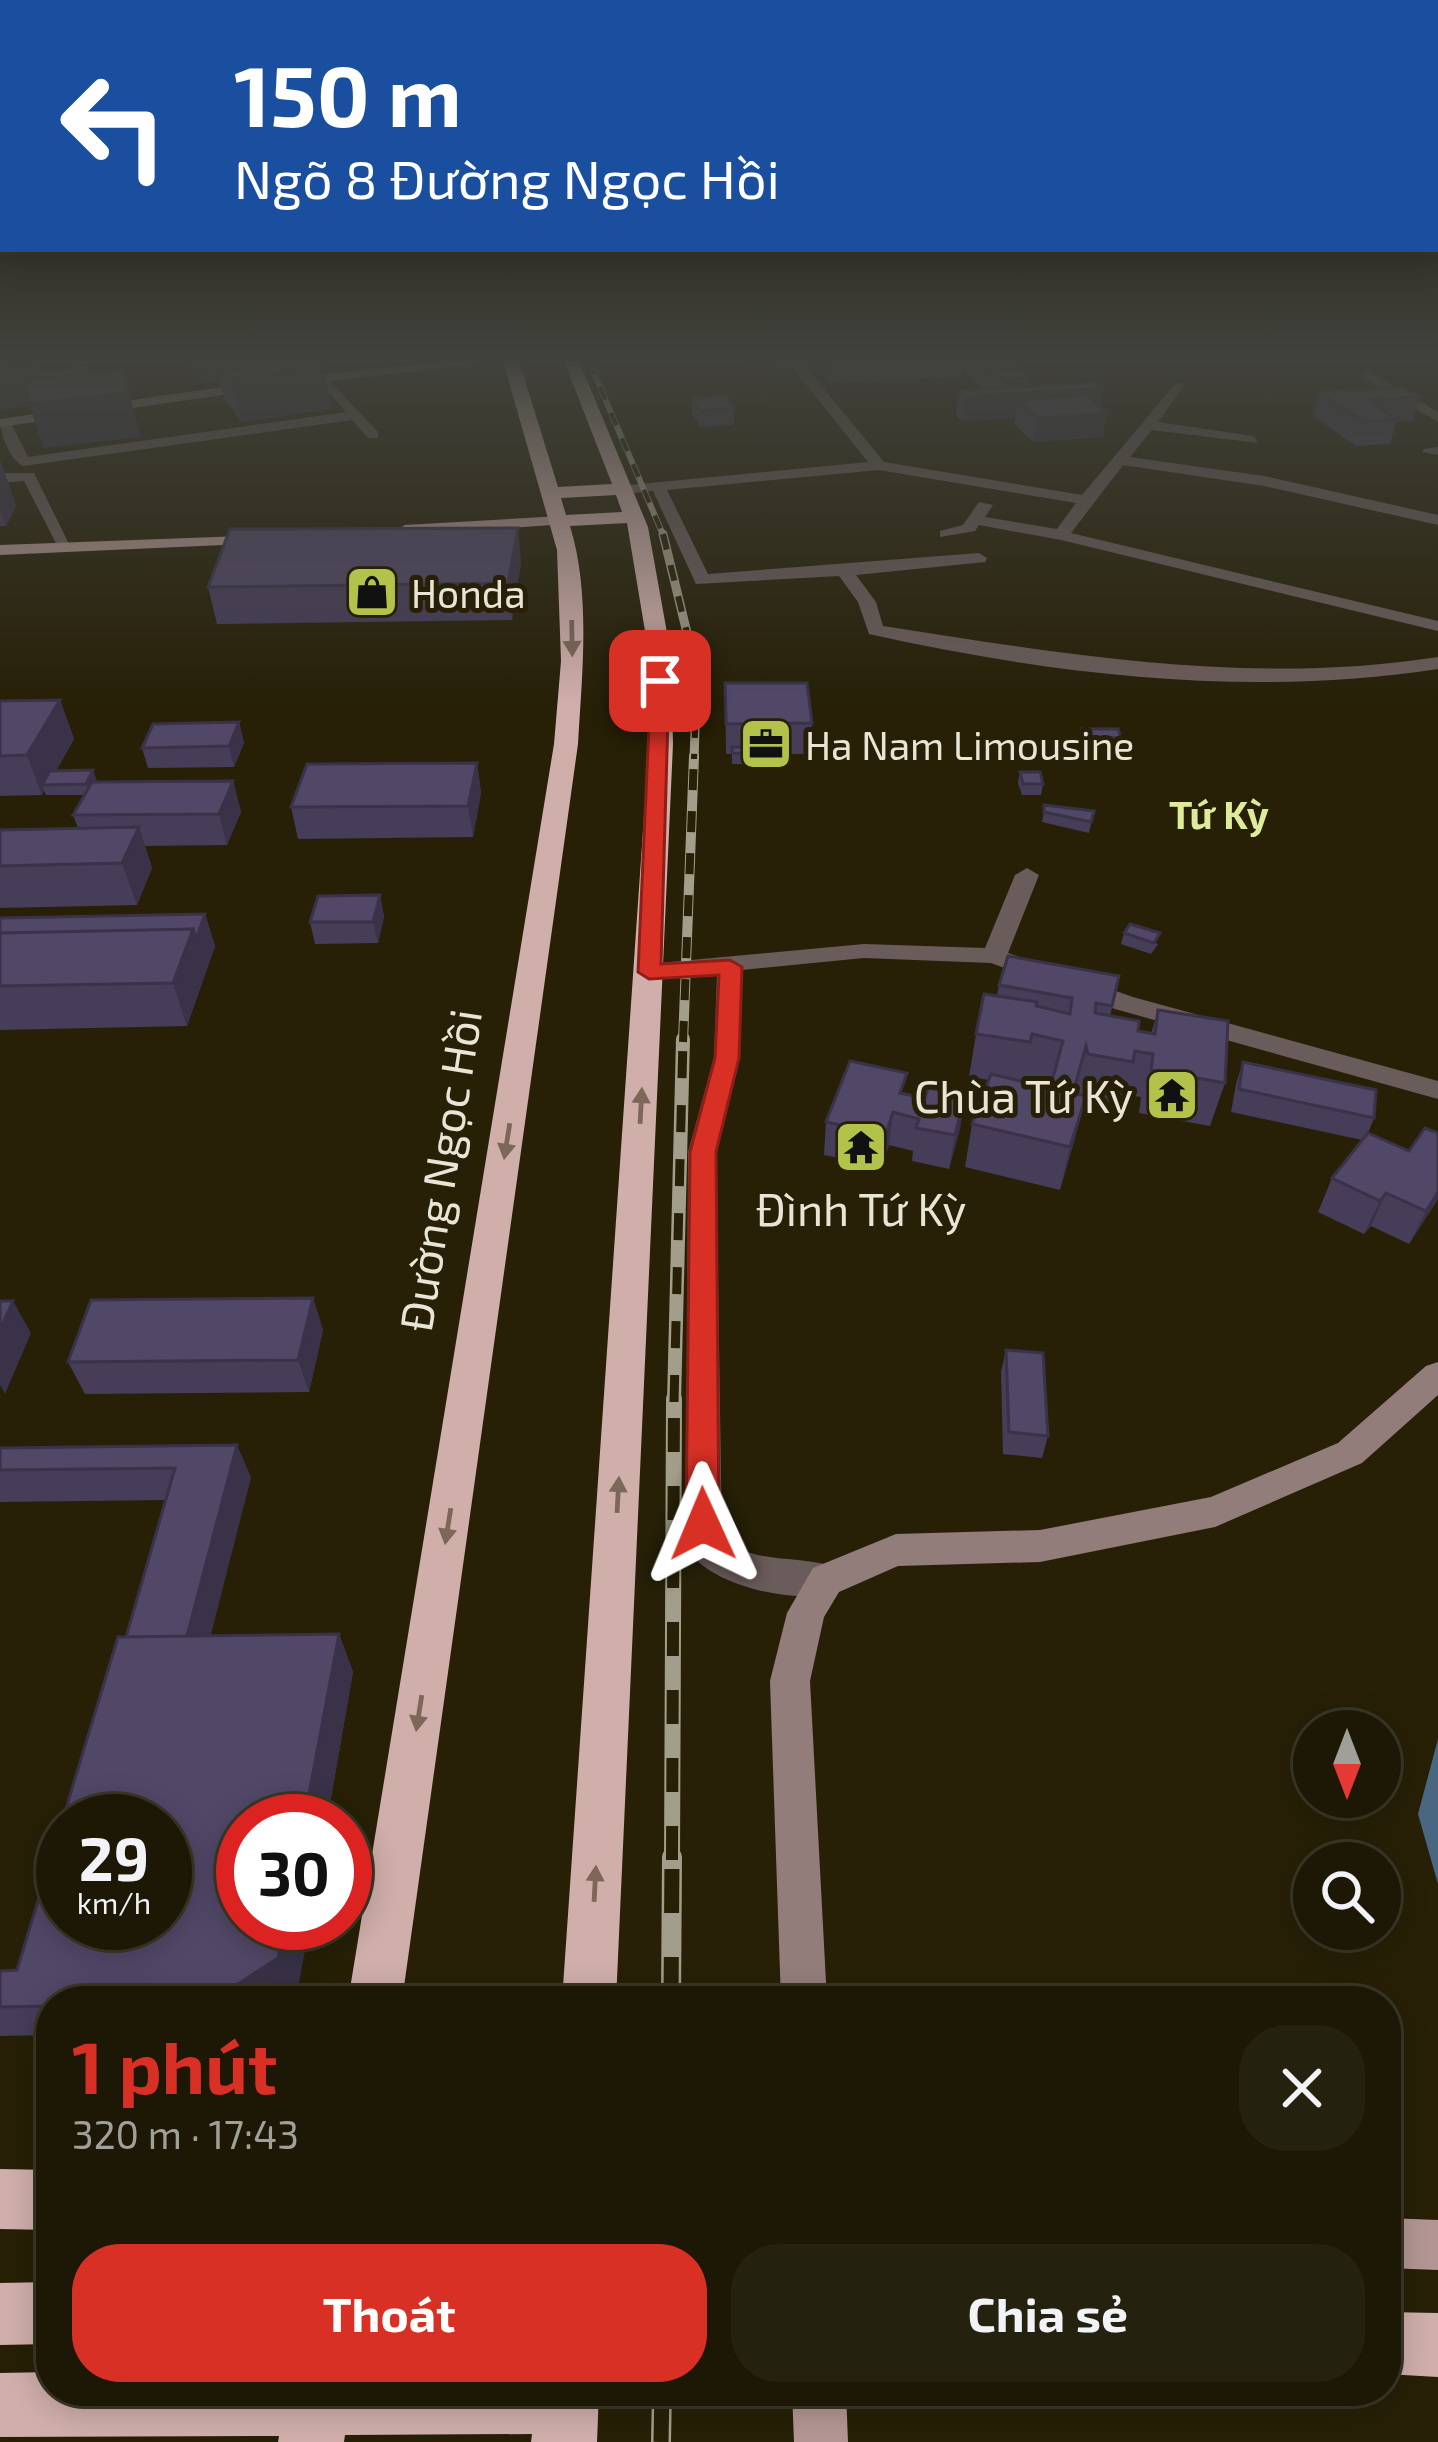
<!DOCTYPE html>
<html lang="vi">
<head>
<meta charset="utf-8">
<style>
  body { margin:0; font-family:"Exo 2",sans-serif; background:#25210f; color:#f1f3f6; height:100vh; display:flex; flex-direction:column; font-size:45px; white-space:nowrap }
  * { box-sizing:border-box; margin:0 }
  p { font-size:39px; color:#a0a09a }
  .icon { flex:none; width:66px; height:66px; fill:none; stroke:currentColor; stroke-width:2; stroke-linecap:round; stroke-linejoin:round }
  .map { position:relative; flex:1; overflow:hidden }
  .side { position:absolute; left:36px; top:1986px; width:1365px; height:420px; display:flex; flex-direction:column; background:#1d1805; border-radius:48px; box-shadow:0 6px 30px #0003,0 0 0 3px #3b3727 }
  .side>* { flex:none }
  .banner { position:absolute; left:0px; top:0px; width:1440px; height:252px; box-shadow:0 6px 30px #0003,0 0 0 3px #3b3727; background:#1a4fa0; color:#fff; overflow:hidden }
  .needle { width:78px; rotate:180deg }
  .tools { position:absolute; left:1293px; top:1710px; display:grid; gap:24px }
  .tools a { display:grid; place-items:center; width:108px; height:108px; border-radius:50%; background:#1d1805; box-shadow:0 6px 30px #0003,0 0 0 3px #3b3727; font-size:60px }
  .speed { position:absolute; left:36px; top:1794px; display:flex; gap:24px; font-size:60px; font-weight:700; text-align:center }
  .speed>* { display:grid; place-content:center; width:156px; height:156px; border-radius:50%; background:#1d1805; box-shadow:0 6px 30px #0003,0 0 0 3px #3b3727; line-height:1 }
  .speed small { font-size:30px; font-weight:400 }
  .speed .limit { border:18px solid #d22; background:#fff; color:#111 }
  .pin { position:absolute; display:grid; place-items:center; width:102px; height:102px; color:#fff; margin:-51px; border-radius:24px; box-shadow:0 6px 18px #0006 }
  .me { position:absolute; width:132px; margin:-66px; rotate:359deg; stroke-linejoin:round; filter:drop-shadow(0 0 9px #0008) }
  .turn { display:flex; align-items:center; gap:42px; height:252px; padding:0 36px; font-size:54px }
  .turn .icon { width:156px; height:156px; stroke-width:2.5 }
  .turn b { display:block; font-size:84px; line-height:102px }
  .round { display:grid; place-items:center; flex:none; width:126px; height:126px; border-radius:48px; background:#25210f }
  .head { display:flex; align-items:center; justify-content:space-between; height:204px; padding:0 36px }
  h1 { font-size:72px; font-weight:700; line-height:90px; color:#d93025 }
  .button { display:flex; gap:24px; margin-top:auto; padding:24px 36px }
  .button a { flex:1; height:138px; border-radius:48px; background:#d93025; color:#fff; font-size:48px; font-weight:700; line-height:138px; text-align:center }
  .button a+a { background:#25210f; color:#f1f3f6 }
  .map>svg:first-child { display:block }
  .water { fill:#496780 }
  .lines { fill:none; stroke-linecap:round; stroke-linejoin:round }
  .street { fill:#6a5c5a; fill-rule:evenodd }
  .secondary { fill:#937d7a; fill-rule:evenodd }
  .primary { fill:#b39693; fill-rule:evenodd }
  .highway { fill:#d0aeaa; fill-rule:evenodd }
  .rail-far5-casing { stroke:#a39e8b; stroke-width:6 }
  .rail-far4-casing { stroke:#a39e8b; stroke-width:9 }
  .rail-far3-casing { stroke:#a39e8b; stroke-width:10 }
  .rail-far2-casing { stroke:#a39e8b; stroke-width:14 }
  .rail-far1-casing { stroke:#a39e8b; stroke-width:16 }
  .rail-casing { stroke:#a39e8b; stroke-width:20 }
  .rail-far5 { stroke:#272007; stroke-width:4.5; stroke-dasharray:14; stroke-linecap:butt }
  .rail-far4 { stroke:#272007; stroke-width:6; stroke-dasharray:16; stroke-linecap:butt }
  .rail-far3 { stroke:#272007; stroke-width:8; stroke-dasharray:21; stroke-linecap:butt }
  .rail-far2 { stroke:#272007; stroke-width:9; stroke-dasharray:27; stroke-linecap:butt }
  .rail-far1 { stroke:#272007; stroke-width:12; stroke-dasharray:34; stroke-linecap:butt }
  .rail { stroke:#272007; stroke-width:15; stroke-dasharray:44; stroke-linecap:butt }
  .wall { fill:#463d59; fill-rule:evenodd }
  .shaded-wall { fill:#393248 }
  .building { fill:#514767; stroke:#393248; stroke-width:3; fill-rule:evenodd }
  .oneway { fill:#7c6758 }
  .route { fill:#d93025; stroke:#8d1f18; stroke-width:3 }
  .labels { text-anchor:middle; dominant-baseline:central; stroke-width:10; stroke-linejoin:round; paint-order:stroke }
  .far-poi-label { font-size:39px; fill:#e9e5d6; stroke:#272007; text-anchor:start }
  .far-neighbourhood-label { font-size:39px; font-weight:bold; fill:#deeb9d; stroke:#272007 }
  .poi-label { font-size:45px; fill:#e9e5d6; stroke:#272007; text-anchor:end }
  .street-label { font-size:45px; fill:#e9e5d6; stroke:#272007 }
</style>
</head>
<body>
<div class="map">
<svg width="1438" height="2442" viewBox="0 0 1438 2442">
  <rect width="100%" height="100%" fill="#272007"/>
  <path class="water" d="M 1438,1739 L 1438,1884 L 1418,1814 Z"/>
  <g class="lines">
    <path class="street" d="M 77,361 L 89,361 L 86,374 L 0,382 L 0,374 L 72,369 Z
      M 860,361 L 806,367 L 884,462 L 1082,495 L 1176,383 L 1186,383 L 1158,422 L 1253,436 L 1258,443 L 1152,430 L 1130,457 L 1264,476 L 1438,515 L 1438,525 L 1264,486 L 1123,465 L 1071,533 L 1438,621 L 1438,631 L 1061,540 L 979,525 L 975,531 L 940,537 L 940,531 L 963,525 L 979,502 L 993,505 L 985,517 L 1057,529 L 1076,503 L 879,470 L 667,490 L 708,574 L 979,553 L 987,558 L 985,562 L 856,575 L 876,602 L 883,626 C 1069,655 1250,686 1438,657 L 1438,669 C 1251,698 1053,675 869,634 L 858,602 L 839,576 L 696,584 L 653,491 L 623,494 L 618,486 L 868,462 L 793,368 L 745,366 Z
      M 1366,370 L 1438,412 L 1438,422 L 1361,377 Z
      M 323,374 L 378,432 L 378,438 L 368,438 L 352,420 L 23,466 C 10,460 0,434 0,419 L 9,419 L 28,457 L 346,412 L 316,378 Z
      M 1438,447 L 1438,455 L 1422,452 L 1424,449 Z
      M 0,473 L 34,473 L 72,550 L 58,547 L 24,481 L 0,483 Z
      M 1027,868 L 1039,875 L 1008,953 L 1133,997 L 1438,1081 L 1438,1099 L 1115,1009 L 991,963 L 864,958 L 742,970 L 740,1058 L 716,1152 L 722,1539 C 759,1566 799,1554 839,1568 L 845,1580 L 839,1592 C 800,1606 705,1586 686,1546 L 688,1152 L 714,1058 L 717,973 L 649,980 L 636,972 L 649,964 L 864,944 L 985,948 L 1015,875 Z"/>
    <path class="secondary" d="M 455,361 L 504,361 L 279,387 L 0,427 L 0,419 L 279,379 Z
      M 1438,1362 L 1438,1395 L 1362,1463 L 1215,1527 L 1040,1562 L 898,1566 L 839,1592 L 824,1617 L 810,1681 L 827,2001 L 781,2001 L 770,1681 L 787,1613 L 813,1568 L 896,1534 L 1040,1530 L 1211,1497 L 1338,1443 L 1426,1366 Z"/>
    <path class="primary" d="M 561,516 L 567,518 L 567,524 L 405,535 L 397,530 L 405,525 Z
      M 273,535 L 275,538 L 267,543 L 0,555 L 0,545 Z
      M 1386,2218 L 1438,2220 L 1438,2270 L 1386,2268 Z
      M 792,2391 L 846,2391 L 848,2442 L 794,2442 Z"/>
    <path class="highway" d="M 503,361 L 519,361 L 558,487 L 612,484 L 564,361 L 579,361 L 648,527 L 671,655 L 673,744 L 616,2001 L 562,2001 L 649,744 L 649,655 L 627,523 L 570,526 C 591,594 582,674 578,744 L 402,2001 L 348,2001 L 554,744 L 561,661 L 557,550 ZM 616,495 L 622,512 L 566,515 L 561,498 Z
      M 0,2169 L 51,2170 L 51,2230 L 0,2229 Z
      M 51,2282 L 51,2344 L 0,2345 L 0,2283 Z
      M 1386,2312 L 1438,2313 L 1438,2377 L 1386,2374 Z
      M 51,2372 L 51,2391 L 599,2391 L 597,2442 L 531,2442 L 532,2434 L 345,2435 L 344,2442 L 278,2442 L 279,2436 L 0,2437 L 0,2373 Z"/>
    <g class="rail-far5-casing">
      <path id="rail-far5" d="M 589,361 L 664,537"/>
    </g>
    <g class="rail-far4-casing">
      <path id="rail-far4" d="M 663,534 L 697,674 L 694,759"/>
    </g>
    <g class="rail-far3-casing">
      <path id="rail-far3" d="M 683,1042 L 694,756"/>
    </g>
    <g class="rail-far2-casing">
      <path id="rail-far2" d="M 674,1402 L 683,1039"/>
    </g>
    <g class="rail-far1-casing">
      <path id="rail-far1" d="M 672,1860 L 674,1399"/>
    </g>
    <g class="rail-casing">
      <path id="rail" d="M 671,2001 L 672,1857
        M 661,2442 L 662,2391"/>
    </g>
    <use href="#rail-far5" class="rail-far5"/>
    <use href="#rail-far4" class="rail-far4"/>
    <use href="#rail-far3" class="rail-far3"/>
    <use href="#rail-far2" class="rail-far2"/>
    <use href="#rail-far1" class="rail-far1"/>
    <use href="#rail" class="rail"/>
  </g>
  <path class="wall" d="M 186,361 L 319,361 L 331,409 L 242,422 L 225,401 L 220,381 L 203,383 Z
    M 826,361 L 1012,361 L 1029,387 L 1101,407 L 1103,437 L 1033,442 L 1014,424 L 1015,418 L 962,421 L 956,415 L 959,391 L 985,390 L 963,370 L 962,377 L 830,383 L 825,376 Z
    M 1320,392 L 1420,397 L 1412,421 L 1396,422 L 1390,444 L 1356,446 L 1313,416 Z
    M 692,398 L 734,408 L 734,425 L 700,427 L 692,414 Z
    M 0,459 L 16,506 L 6,526 L 0,526 Z
    M 521,563 L 512,620 L 217,624 L 208,587 Z
    M 725,683 L 812,723 L 811,754 L 774,754 L 773,764 L 732,764 L 732,754 L 726,754 Z
    M 60,700 L 74,739 L 56,771 L 93,770 L 96,782 L 233,781 L 241,812 L 227,845 L 145,846 L 152,868 L 137,905 L 0,908 L 0,830 L 78,828 L 73,815 L 85,795 L 46,795 L 44,791 L 42,795 L 0,796 L 0,701 Z
    M 239,722 L 244,743 L 234,767 L 148,768 L 142,748 Z
    M 1082,729 L 1121,738 L 1118,748 L 1083,748 L 1080,739 Z
    M 477,763 L 481,793 L 473,837 L 298,839 L 291,807 Z
    M 1020,772 L 1043,784 L 1041,795 L 1022,795 L 1018,783 Z
    M 1094,811 L 1089,833 L 1042,822 L 1044,812 Z
    M 380,895 L 384,917 L 378,943 L 315,944 L 310,922 Z
    M 205,914 L 215,946 L 187,1026 L 0,1030 L 0,918 Z
    M 1124,933 L 1158,944 L 1151,954 L 1121,944 Z
    M 1119,976 L 1110,1016 L 1138,1031 L 1151,1034 L 1158,1010 L 1225,1083 L 1210,1126 L 1139,1113 L 1141,1097 L 1124,1094 L 1121,1105 L 1085,1098 L 1060,1190 L 965,1167 L 972,1124 L 989,1080 L 969,1077 L 976,1034 L 997,996 L 999,985 ZM 1023,1077 L 1051,1083 L 1050,1088 L 1023,1081 Z
    M 1243,1062 L 1374,1118 L 1368,1133 L 1438,1199 L 1409,1244 L 1371,1226 L 1364,1234 L 1318,1212 L 1332,1178 L 1362,1140 L 1231,1112 L 1236,1084 Z
    M 904,1094 L 925,1098 L 965,1095 L 960,1128 L 949,1169 L 912,1161 L 913,1151 L 889,1145 L 882,1167 L 824,1155 L 826,1122 Z
    M 313,1298 L 323,1330 L 309,1392 L 85,1394 L 68,1362 Z
    M 1006,1350 L 1048,1436 L 1042,1458 L 1003,1454 L 1001,1372 Z
    M 0,1448 L 251,1477 L 210,1636 L 339,1634 L 353,1672 L 298,1987 L 51,2001 L 51,2035 L 0,2036 L 0,1971 L 17,1970 L 126,1637 L 165,1500 L 0,1502 Z"/>
  <path class="shaded-wall" d="M 31,361 L 39,361 L 51,401 L 129,393 L 141,437 L 43,448 L 30,406 L 0,410 L 0,365 Z
    M 198,361 L 216,361 L 221,381 L 203,383 Z
    M 324,366 L 331,409 L 242,422 L 232,379 Z
    M 1030,378 L 1028,393 L 1104,388 L 1100,412 L 1017,402 L 1015,418 L 962,421 L 965,397 L 1001,395 L 1003,380 Z
    M 1107,413 L 1103,437 L 1033,442 L 1037,418 Z
    M 0,459 L 16,506 L 6,526 L 0,510 Z
    M 518,528 L 521,563 L 512,620 L 508,583 Z
    M 60,700 L 74,739 L 48,785 L 42,785 L 44,791 L 42,795 L 27,755 Z
    M 239,722 L 244,743 L 234,767 L 229,746 Z
    M 477,763 L 481,793 L 473,837 L 468,806 Z
    M 93,770 L 97,781 L 90,795 L 86,784 Z
    M 233,781 L 241,812 L 227,845 L 219,814 Z
    M 139,827 L 152,868 L 137,905 L 122,863 Z
    M 380,895 L 384,917 L 378,943 L 373,922 Z
    M 205,914 L 215,946 L 187,1026 L 173,983 L 193,929 Z
    M 965,1095 L 960,1128 L 949,1169 L 955,1135 Z
    M 1086,1096 L 1075,1139 L 1060,1190 L 1070,1147 Z
    M 893,1112 L 889,1145 L 882,1167 L 886,1134 Z
    M 1438,1192 L 1438,1199 L 1409,1244 L 1426,1211 Z
    M 1386,1193 L 1371,1226 L 1364,1234 L 1380,1201 Z
    M 313,1298 L 323,1330 L 309,1392 L 298,1360 Z
    M 13,1301 L 31,1333 L 5,1394 L 0,1385 L 0,1330 Z
    M 237,1445 L 251,1477 L 201,1674 L 185,1645 Z
    M 339,1634 L 353,1672 L 327,1821 L 304,1821 Z
    M 285,1923 L 310,1923 L 298,1987 L 278,2001 L 212,2001 Z"/>
  <path class="building" d="M 0,361 L 31,361 L 0,365 Z
    M 218,361 L 319,361 L 324,366 L 232,379 Z
    M 982,361 L 1012,361 L 1030,378 L 1003,380 Z
    M 123,370 L 129,393 L 29,404 L 26,380 Z
    M 1097,382 L 1104,388 L 965,397 L 959,391 Z
    M 1403,387 L 1420,397 L 1369,400 L 1397,419 L 1364,422 L 1320,392 Z
    M 1086,395 L 1107,413 L 1037,418 L 1017,400 Z
    M 726,396 L 734,408 L 700,411 L 692,398 Z
    M 518,528 L 508,583 L 208,587 L 230,529 Z
    M 725,683 L 807,683 L 812,723 L 726,724 Z
    M 60,700 L 27,755 L 0,756 L 0,701 Z
    M 239,722 L 229,746 L 142,748 L 153,724 Z
    M 1082,729 L 1118,729 L 1121,738 L 1085,737 Z
    M 732,747 L 774,747 L 774,754 L 732,753 Z
    M 477,763 L 468,806 L 291,807 L 307,764 Z
    M 93,770 L 86,784 L 42,785 L 50,771 Z
    M 1020,772 L 1040,772 L 1043,784 L 1023,784 Z
    M 233,781 L 219,814 L 73,815 L 92,782 Z
    M 1044,805 L 1094,811 L 1091,822 L 1044,812 Z
    M 139,827 L 122,863 L 0,866 L 0,830 Z
    M 380,895 L 373,922 L 310,922 L 318,896 Z
    M 205,914 L 196,939 L 193,929 L 0,933 L 0,918 Z
    M 1130,924 L 1160,933 L 1154,943 L 1124,933 Z
    M 193,929 L 173,983 L 0,986 L 0,933 Z
    M 1008,956 L 1119,976 L 1112,1006 L 1096,1003 L 1095,1013 L 1139,1021 L 1138,1031 L 1155,1034 L 1158,1010 L 1228,1021 L 1225,1083 L 1151,1070 L 1153,1054 L 1135,1051 L 1133,1062 L 1088,1054 L 1086,1046 L 1073,1093 L 1086,1096 L 1070,1147 L 972,1124 L 991,1074 L 1050,1088 L 1063,1041 L 1032,1034 L 1030,1042 L 976,1034 L 984,994 L 1037,1002 L 1036,1006 L 1070,1014 L 1072,998 L 999,985 Z
    M 850,1061 L 907,1073 L 900,1093 L 925,1098 L 928,1088 L 965,1095 L 955,1135 L 916,1128 L 919,1119 L 893,1112 L 886,1134 L 826,1122 Z
    M 1243,1062 L 1376,1090 L 1374,1118 L 1239,1089 Z
    M 1425,1128 L 1438,1133 L 1438,1192 L 1426,1211 L 1386,1193 L 1380,1201 L 1332,1178 L 1368,1133 L 1409,1151 Z
    M 313,1298 L 298,1360 L 68,1362 L 91,1300 Z
    M 0,1301 L 13,1301 L 0,1330 Z
    M 1006,1350 L 1043,1353 L 1048,1436 L 1009,1432 Z
    M 237,1445 L 187,1636 L 126,1637 L 175,1468 L 0,1470 L 0,1448 Z
    M 339,1634 L 304,1821 L 243,1821 L 243,1923 L 285,1923 L 278,1958 L 212,2001 L 51,2001 L 51,2006 L 0,2007 L 0,1971 L 17,1970 L 118,1637 ZM 63,1821 L 165,1821 L 165,1923 L 63,1923 Z"/>
  <defs><path id="oneway-solid" d="M-6-.8H1V-3.2L6.5 0L1 3.2V.8H-6Z" transform="scale(3)"/></defs>
  <g class="oneway">
    <use href="#oneway-solid" transform="translate(572 638) rotate(89)"/>
    <use href="#oneway-solid" transform="translate(641 1106) rotate(-87)"/>
    <use href="#oneway-solid" transform="translate(507 1141) rotate(99)"/>
    <use href="#oneway-solid" transform="translate(618 1495) rotate(-87)"/>
    <use href="#oneway-solid" transform="translate(448 1526) rotate(99)"/>
    <use href="#oneway-solid" transform="translate(419 1713) rotate(99)"/>
    <use href="#oneway-solid" transform="translate(595 1884) rotate(-87)"/>
  </g>
  <linearGradient id="sky" x2="0" y2="1"><stop stop-color="#151204"/><stop offset="0.51" stop-color="#41423c"/><stop offset="1" stop-color="#41423c" stop-opacity="0"/></linearGradient>
  <rect width="1438" height="703" fill="url(#sky)"/>
  <path class="route" d="M 660,675 L 669,681 L 661,964 L 730,960 L 742,967 L 739,1058 L 716,1152 L 719,1524 L 714,1534 L 691,1534 L 686,1524 L 690,1152 L 715,1058 L 719,975 L 649,979 L 638,972 L 651,681 Z"/>
  <defs>
    <g id="shop-square" transform="scale(2.7)"><rect x="-9" y="-9" width="18" height="18" rx="4" fill="#b3c24b" stroke="#272007"/><path d="M-5-2.5h2.3a2.7 3.5 0 0 1 5.4 0H5L5.5 6h-11ZM-1.5-2.5h3a1.5 2.3 0 0 0-3 0Z" fill="#111"/></g>
    <g id="office-square" transform="scale(2.7)"><rect x="-9" y="-9" width="18" height="18" rx="4" fill="#b3c24b" stroke="#272007"/><path d="M-6-3h4V-5.5h4V-3h4V5H-6ZM-1-4.5V-3h2v-1.5ZM-6 0V1H6V0Z" fill="#111"/></g>
    <g id="temple-square" transform="scale(2.7)"><rect x="-9" y="-9" width="18" height="18" rx="4" fill="#b3c24b" stroke="#272007"/><path d="M0-6L5-2H3V0L6.5 2.5H4V6H1.5V3h-3V6H-4V2.5H-6.5L-3 0V-2H-5Z" fill="#111"/></g>
  </defs>
  <g fill-rule="evenodd">
    <use href="#shop-square" x="372" y="592"/>
    <use href="#office-square" x="766" y="744"/>
    <use href="#temple-square" x="1172" y="1095"/>
    <use href="#temple-square" x="861" y="1147"/>
  </g>
  <g class="labels">
    <g class="far-poi-label">
      <text x="411" y="592">Honda</text>
      <text x="805" y="744">Ha Nam Limousine</text>
    </g>
    <g class="far-neighbourhood-label">
      <text x="1219" y="813">Tứ Kỳ</text>
    </g>
    <g class="poi-label">
      <text x="1133" y="1095">Chùa Tứ Kỳ</text>
      <text x="861" y="1208" text-anchor="middle">Đình Tứ Kỳ</text>
    </g>
    <g class="street-label">
      <text transform="translate(439 1170) rotate(-81)">Đường Ngọc Hồi</text>
    </g>
  </g>
</svg>
<div class="tools">
<a><svg class="needle" viewBox="-14 -14 28 28"><path d="M0-13l5 13h-10z" fill="#e53935"/><path d="M0 13l5-13h-10z" fill="#a0a09a"/></svg></a>
<a><svg class="icon" aria-label="search" viewBox="0 0 24 24"><circle cx="10" cy="10" r="6"/><path d="M15 15l6 6"/></svg></a>
</div>
<div class="speed"><div>29<small>km/h</small></div><div class="limit">30</div></div>
<div class="pin" style="left:660px;top:681px;background:#d93025"><svg class="icon" aria-label="arrive" viewBox="0 0 24 24"><path d="M6 21V4h12l-3 4 3 4H6"/></svg></div>
<svg class="me" style="left:703px;top:1524px" viewBox="-20 -20 40 40"><path d="M0-17L14 15 0 8-14 15z" fill="#d93025" stroke="#fff" stroke-width="4"/></svg>
<div class="banner">
<div class="turn"><svg class="icon" aria-label="left" viewBox="0 0 24 24"><path d="M17 20v-9H6M10 6l-5 5 5 5"/></svg><div><b>150 m</b>Ngõ 8 Đường Ngọc Hồi</div></div>
</div>
<section class="side">
<div class="head"><div><h1>1 phút</h1><p>320 m · 17:43</p></div><a class="round"><svg class="icon" aria-label="close" viewBox="0 0 24 24"><path d="M6 6l12 12M18 6L6 18"/></svg></a></div>
<div class="button"><a>Thoát</a><a>Chia sẻ</a></div>
</section>
</div>
</body>
</html>
